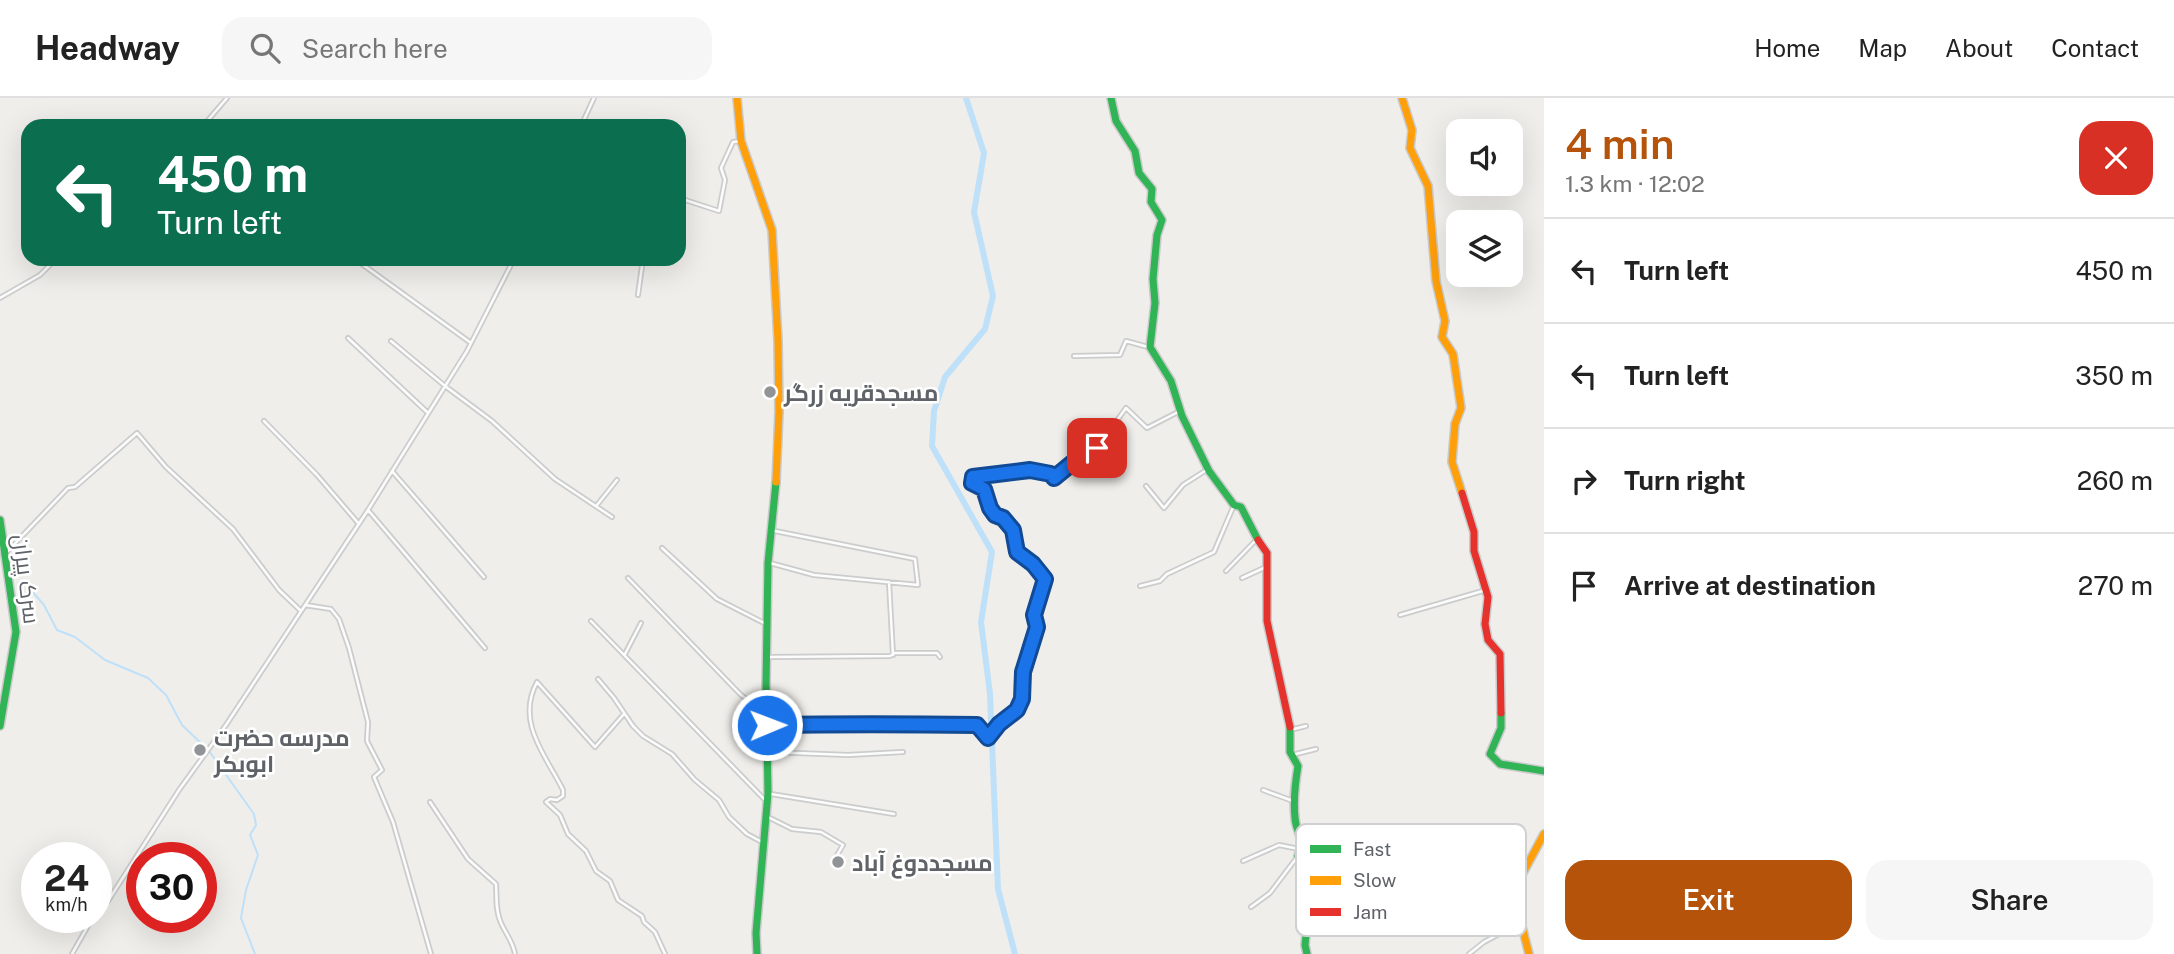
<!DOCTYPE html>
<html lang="en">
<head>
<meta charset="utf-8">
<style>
  body { margin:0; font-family:"Public Sans",Cairo,sans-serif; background:#f6f6f6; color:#222; height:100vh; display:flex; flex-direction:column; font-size:26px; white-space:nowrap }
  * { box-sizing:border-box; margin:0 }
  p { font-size:23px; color:#767676 }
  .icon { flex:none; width:38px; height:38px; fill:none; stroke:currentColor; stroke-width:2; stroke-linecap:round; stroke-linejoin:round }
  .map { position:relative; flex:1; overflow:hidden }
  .details { display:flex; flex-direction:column; background:#fff; width:630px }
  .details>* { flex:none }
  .top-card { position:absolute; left:21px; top:21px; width:665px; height:147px; border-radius:21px; box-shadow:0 7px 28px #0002; background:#0b6e4f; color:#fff; overflow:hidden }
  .controls { position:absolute; left:1446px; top:21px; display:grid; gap:14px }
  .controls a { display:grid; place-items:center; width:77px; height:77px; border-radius:14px; background:#fff; box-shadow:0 7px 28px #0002; font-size:35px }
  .speed { position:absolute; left:21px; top:744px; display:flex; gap:14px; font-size:35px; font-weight:700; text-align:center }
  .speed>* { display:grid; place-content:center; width:91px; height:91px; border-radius:50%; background:#fff; box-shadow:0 7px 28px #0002; line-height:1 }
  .speed small { font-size:18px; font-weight:400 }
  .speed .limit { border:10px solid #d22; background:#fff; color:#111 }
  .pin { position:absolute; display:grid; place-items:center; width:60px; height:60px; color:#fff; margin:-30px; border-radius:14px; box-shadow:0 4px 10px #0006 }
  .me { position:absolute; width:77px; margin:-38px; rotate:89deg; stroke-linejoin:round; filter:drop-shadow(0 0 5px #0008) }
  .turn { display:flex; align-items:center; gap:24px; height:147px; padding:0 21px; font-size:32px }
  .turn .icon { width:91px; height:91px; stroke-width:2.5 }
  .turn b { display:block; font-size:49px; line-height:60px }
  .round { display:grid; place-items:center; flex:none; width:74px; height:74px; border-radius:21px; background:#f6f6f6 }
  .summary { display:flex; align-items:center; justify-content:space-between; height:119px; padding:0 21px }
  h1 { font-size:42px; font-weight:600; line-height:52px; color:#b45309 }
  .primary-button { display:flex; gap:14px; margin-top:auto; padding:14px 21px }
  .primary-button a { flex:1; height:80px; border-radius:21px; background:#b45309; color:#fff; font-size:28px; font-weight:600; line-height:80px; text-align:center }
  .primary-button a+a { background:#f6f6f6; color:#222 }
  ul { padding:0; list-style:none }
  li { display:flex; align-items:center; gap:21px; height:105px; padding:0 21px; border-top:2px solid #e0e0e0 }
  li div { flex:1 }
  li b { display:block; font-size:26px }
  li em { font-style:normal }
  header { display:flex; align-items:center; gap:42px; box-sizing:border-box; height:98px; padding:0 35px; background:#fff; border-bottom:2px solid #e0e0e0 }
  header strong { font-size:33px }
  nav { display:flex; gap:38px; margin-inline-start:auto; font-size:24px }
  .search { width:490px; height:63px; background:#f6f6f6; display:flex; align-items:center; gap:18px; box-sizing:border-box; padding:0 24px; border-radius:21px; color:#767676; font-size:26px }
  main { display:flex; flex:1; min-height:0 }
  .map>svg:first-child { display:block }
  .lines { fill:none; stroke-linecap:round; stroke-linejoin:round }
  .stream { stroke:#bfe0f9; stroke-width:2 }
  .river { stroke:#bfe0f9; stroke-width:6 }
  .street-casing { stroke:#cbcccc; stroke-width:6 }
  .fast-casing { stroke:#cacacb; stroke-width:10 }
  .slow-casing { stroke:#cacacb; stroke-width:10 }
  .jam-casing { stroke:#cacacb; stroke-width:10 }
  .street { stroke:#fdfcfc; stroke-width:2.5 }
  .fast { stroke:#30b455; stroke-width:7 }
  .slow { stroke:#ff9f0a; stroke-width:7 }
  .jam { stroke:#e5322d; stroke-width:7 }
  .route-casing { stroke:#114b97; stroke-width:18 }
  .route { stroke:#1a73e8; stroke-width:12 }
  .poi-dot { fill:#919496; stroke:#fff; stroke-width:2.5 }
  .labels { text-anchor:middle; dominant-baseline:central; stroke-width:5; stroke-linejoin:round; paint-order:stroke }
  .poi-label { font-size:23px; font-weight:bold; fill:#5f6368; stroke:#fff; text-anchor:start }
  .street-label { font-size:23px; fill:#5f6368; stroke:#fff }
  .key { fill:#fff; stroke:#cfd0d2; stroke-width:2 }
  .key-label { font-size:19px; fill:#5f6368 }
</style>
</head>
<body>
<header>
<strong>Headway</strong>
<div class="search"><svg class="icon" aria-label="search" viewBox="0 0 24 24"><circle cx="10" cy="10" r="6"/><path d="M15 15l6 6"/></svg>Search here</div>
<nav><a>Home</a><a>Map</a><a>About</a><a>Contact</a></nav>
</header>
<main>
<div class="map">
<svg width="1544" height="856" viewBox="0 0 1544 856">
  <rect width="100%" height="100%" fill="#efeeea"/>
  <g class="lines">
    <path class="stream" d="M 31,492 L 44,507 L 57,532 L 75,539 L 105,562 L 148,580 L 166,597 L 182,627 L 206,650
      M 209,653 L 254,716 L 256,727 L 250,737 L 258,757 L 246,792 L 241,820 L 255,856"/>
    <path class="river" d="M 966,0 L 984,55 L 974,114 L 993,198 L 985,231 L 945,279 L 934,313 L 932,348 L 992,454 L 981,524 L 990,596 L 998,791 L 1015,856"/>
    <g class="street-casing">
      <path id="street" d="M 203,28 L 227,0
        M 581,28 L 594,0
        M 679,100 L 719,113 L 725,82 L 721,70 L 733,44 L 741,43
        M 355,161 L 471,245
        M 638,197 L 643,161
        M 0,200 L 40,177 L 56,161
        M 348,240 L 427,314
        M 391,243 L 445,288 L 492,323 L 555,381 L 612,419
        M 1074,258 L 1120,257 L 1126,243 L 1148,249
        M 264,323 L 317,377 L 359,426
        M 392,373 L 484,479
        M 1146,388 L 1164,410 L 1183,387 L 1208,371
        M 597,407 L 617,382
        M 368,412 L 485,550
        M 662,450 L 717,501 L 764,525
        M 6,455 L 68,390 L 75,389 L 137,335 L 166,369 L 233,431 L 279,492 L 301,513
        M 770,465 L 814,477 L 918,487 L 915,461 L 775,433
        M 1226,473 L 1258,440
        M 628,480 L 740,596 L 764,615
        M 1242,480 L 1266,469
        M 889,484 L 893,557
        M 1140,488 L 1160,483 L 1167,476 L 1214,454 L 1234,407
        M 305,507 L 331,511 L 339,521 L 349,550 L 368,624 L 367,643 L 382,672 L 374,679 L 393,724 L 431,856
        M 1400,517 L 1486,492
        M 591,523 L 764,701
        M 625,556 L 641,525
        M 770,559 L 890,558 L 895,555 L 937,555 L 940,559
        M 598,581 L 614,600 L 633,628 L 643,638 L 672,656 L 695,682 L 719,702 L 729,719 L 747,736 L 762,744
        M 624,616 L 595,649 L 537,584 C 515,625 547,659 563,692 L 563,698 L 557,702 L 550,701 L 546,704 L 560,717 L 568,736 L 586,753 L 596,773 L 610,783 L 618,802 L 642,818 L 644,824 L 655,834 L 665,856
        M 767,627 C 837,626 907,627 977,627 L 988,640 L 999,626 L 1017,613 L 1022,601 L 1023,574 L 1037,529 L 1034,518 L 1045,481 L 1033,466 L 1017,454 C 1015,433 1012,428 995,417 C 988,412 986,399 984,391 L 972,385 L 973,379 L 1030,372 L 1051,376 L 1054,380 L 1082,357 L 1097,350 L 1126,310 L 1147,330 L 1180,313
        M 1290,632 L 1306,628
        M 770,654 L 848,657 L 903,654
        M 1292,657 L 1316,651
        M 1263,692 L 1293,703
        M 771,696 L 894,716
        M 430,704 L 468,761 L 496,786 C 497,799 495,812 501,825 C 506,836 513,844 515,856
        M 768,719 L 792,731 L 821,734 L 843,747 L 833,764
        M 1243,763 L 1279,747 L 1299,751
        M 1251,809 L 1270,795 L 1298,758
        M 96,815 L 108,803 L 179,692 L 226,627 L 368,412 L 467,253 L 514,161
        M 72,856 L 93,819
        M 1469,856 L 1484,844 L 1520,825"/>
    </g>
    <g class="fast-casing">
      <path id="fast" d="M 1111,0 L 1116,23 L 1135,53 L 1139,75 L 1152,91 L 1151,104 L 1162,122 L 1157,137 L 1153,181 L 1155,205 L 1150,249 L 1171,283 L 1182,318 L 1209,373 L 1234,407 L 1241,409 L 1258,442
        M 0,422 L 16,534 L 0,628
        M 1501,615 L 1501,630 L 1490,656 L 1500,666 L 1544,673
        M 1290,629 L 1290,654 L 1298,668 C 1295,686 1293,701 1295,720 C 1296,736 1306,739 1298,758 L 1311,788 L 1305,847 L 1307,856
        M 757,856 L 756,835 L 768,695 L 766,587 L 768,465 L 776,384"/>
    </g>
    <g class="slow-casing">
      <path id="slow" d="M 737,0 L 741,43 L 772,132 L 778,243 L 779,314 L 776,384
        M 1402,0 L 1412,32 L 1410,50 L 1428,88 L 1436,183 L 1445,223 L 1442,239 L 1453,256 L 1461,310 L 1455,326 L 1452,364 L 1462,395
        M 1529,856 L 1515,801 L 1518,784 L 1544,736"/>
    </g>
    <g class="jam-casing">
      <path id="jam" d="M 1462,395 L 1474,434 L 1474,453 L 1488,499 L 1485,526 L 1488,542 L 1500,556 L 1501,615
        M 1258,442 L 1267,455 L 1267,523 L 1290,629"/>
    </g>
    <use href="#street" class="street"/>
    <use href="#fast" class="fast"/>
    <use href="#slow" class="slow"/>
    <use href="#jam" class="jam"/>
  </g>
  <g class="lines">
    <g class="route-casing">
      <path id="route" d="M 767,627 C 837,626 907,626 977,627 L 988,640 L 999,626 L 1017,612 L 1022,601 L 1023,574 L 1037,529 L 1034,517 L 1045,481 L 1033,466 L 1017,454 L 1013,432 L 1003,420 L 995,417 L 990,410 L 984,391 L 972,385 L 973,379 L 1030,372 L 1051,376 L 1054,380 L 1082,357 L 1097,350"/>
    </g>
    <use href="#route" class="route"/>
  </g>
  <g class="poi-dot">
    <circle cx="770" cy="294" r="7"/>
    <circle cx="200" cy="652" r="7"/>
    <circle cx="838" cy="764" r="7"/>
  </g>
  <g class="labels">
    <g class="poi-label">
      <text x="784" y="294">مسجدقریه زرگر</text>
      <text x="214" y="639">مدرسه حضرت<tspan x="214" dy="26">ابوبکر</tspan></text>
      <text x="852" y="764">مسجددوغ آباد</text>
    </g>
    <g class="street-label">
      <text transform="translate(27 481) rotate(83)">سرک پیران</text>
    </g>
  </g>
  <rect x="1296" y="726" width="230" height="112" rx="10" class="key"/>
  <rect x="1310" y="747" width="31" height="8" fill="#30b455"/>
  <rect x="1310" y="778" width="31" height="9" fill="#ff9f0a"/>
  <rect x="1310" y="810" width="31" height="8" fill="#e5322d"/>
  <g class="key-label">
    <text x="1353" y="758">Fast</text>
    <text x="1353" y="789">Slow</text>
    <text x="1353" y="821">Jam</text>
  </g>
</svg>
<div class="controls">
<a><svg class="icon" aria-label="sound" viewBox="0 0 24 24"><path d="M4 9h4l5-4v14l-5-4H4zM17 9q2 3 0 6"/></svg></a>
<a><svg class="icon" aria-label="layers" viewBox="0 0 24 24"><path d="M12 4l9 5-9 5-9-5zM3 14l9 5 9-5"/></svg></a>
</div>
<div class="speed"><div>24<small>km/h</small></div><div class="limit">30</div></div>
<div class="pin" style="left:1097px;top:350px;background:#d93025"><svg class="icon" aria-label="arrive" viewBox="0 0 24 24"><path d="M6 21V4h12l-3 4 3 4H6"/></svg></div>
<svg class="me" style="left:767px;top:627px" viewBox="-20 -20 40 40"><circle r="17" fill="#1a73e8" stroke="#fff" stroke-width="3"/><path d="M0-11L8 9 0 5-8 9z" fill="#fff"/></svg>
<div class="top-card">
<div class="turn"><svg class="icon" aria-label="left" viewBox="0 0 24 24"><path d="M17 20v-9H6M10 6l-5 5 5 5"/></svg><div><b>450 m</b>Turn left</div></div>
</div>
</div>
<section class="details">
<div class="summary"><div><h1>4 min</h1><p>1.3 km · 12:02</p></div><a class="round" style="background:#d93025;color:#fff"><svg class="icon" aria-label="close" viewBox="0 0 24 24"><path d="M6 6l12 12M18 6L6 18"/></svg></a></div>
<ul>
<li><svg class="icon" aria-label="left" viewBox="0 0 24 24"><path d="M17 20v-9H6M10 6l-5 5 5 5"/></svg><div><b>Turn left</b></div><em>450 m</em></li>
<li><svg class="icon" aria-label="left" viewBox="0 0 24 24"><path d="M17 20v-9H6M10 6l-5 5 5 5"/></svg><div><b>Turn left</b></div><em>350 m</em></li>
<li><svg class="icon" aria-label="right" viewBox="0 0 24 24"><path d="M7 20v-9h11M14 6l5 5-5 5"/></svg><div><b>Turn right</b></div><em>260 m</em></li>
<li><svg class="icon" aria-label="arrive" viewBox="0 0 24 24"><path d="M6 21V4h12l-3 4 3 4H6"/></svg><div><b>Arrive at destination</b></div><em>270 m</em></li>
</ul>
<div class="primary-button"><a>Exit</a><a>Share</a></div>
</section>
</main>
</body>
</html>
